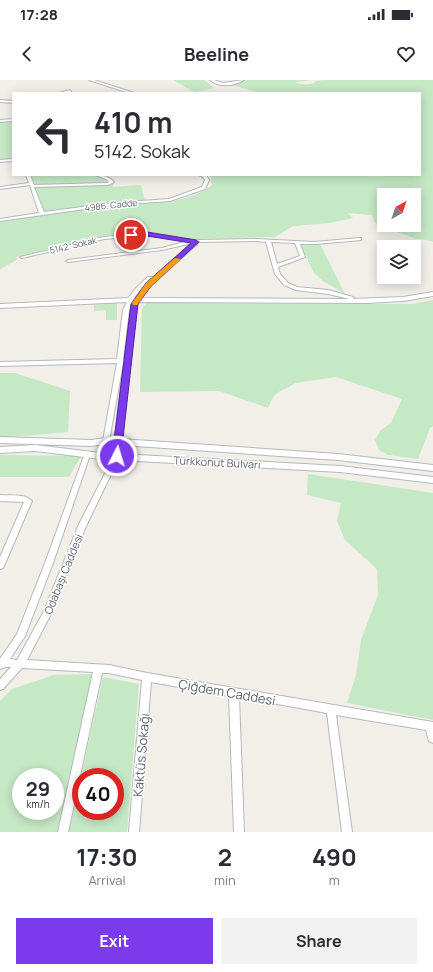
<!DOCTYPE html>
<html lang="en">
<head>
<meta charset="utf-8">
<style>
  body { margin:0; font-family:Manrope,sans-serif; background:#f2f2f3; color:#2b2b33; height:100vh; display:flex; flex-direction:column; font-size:15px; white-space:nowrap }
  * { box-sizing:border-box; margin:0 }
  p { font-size:13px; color:#7c7c81 }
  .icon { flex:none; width:22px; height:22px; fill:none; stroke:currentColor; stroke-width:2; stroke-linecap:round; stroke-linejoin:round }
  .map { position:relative; height:752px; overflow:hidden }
  .panel { display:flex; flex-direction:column; background:#fff; flex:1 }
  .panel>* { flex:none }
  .hud { position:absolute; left:12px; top:12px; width:409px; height:84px; border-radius:0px; box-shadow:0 2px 10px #0003; background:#fff; color:#2b2b33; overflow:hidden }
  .needle { width:26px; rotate:40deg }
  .fabs { position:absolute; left:377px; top:108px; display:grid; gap:8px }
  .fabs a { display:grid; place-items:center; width:44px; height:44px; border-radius:0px; background:#fff; box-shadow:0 2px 10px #0003; font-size:20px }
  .speed { position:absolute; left:12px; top:688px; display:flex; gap:8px; font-size:20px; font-weight:700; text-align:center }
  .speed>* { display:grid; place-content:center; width:52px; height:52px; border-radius:50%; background:#fff; box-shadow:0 2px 10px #0003; line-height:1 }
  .speed small { font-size:10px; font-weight:400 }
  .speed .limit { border:6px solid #d22; background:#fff; color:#111 }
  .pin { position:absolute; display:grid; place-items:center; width:34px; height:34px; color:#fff; margin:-17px; border:2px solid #fff; border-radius:50%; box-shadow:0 1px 4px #0007 }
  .me { position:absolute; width:44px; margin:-22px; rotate:5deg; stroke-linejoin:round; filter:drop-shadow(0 0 3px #0008) }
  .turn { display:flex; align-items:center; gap:14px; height:84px; padding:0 16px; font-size:18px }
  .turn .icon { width:52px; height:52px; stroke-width:2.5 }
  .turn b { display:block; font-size:28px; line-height:34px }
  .eta { display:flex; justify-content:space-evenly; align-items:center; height:68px; text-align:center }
  .eta b { font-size:24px; font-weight:700; line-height:28px }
  .button { display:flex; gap:8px; margin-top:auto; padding:8px 16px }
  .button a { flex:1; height:46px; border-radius:0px; background:#7c3aed; color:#fff; font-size:16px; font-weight:700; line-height:46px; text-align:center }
  .button a+a { background:#f2f2f3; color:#2b2b33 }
  .status { display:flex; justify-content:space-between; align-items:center; height:28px; padding:0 20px; background:#fff; direction:ltr }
  .status svg { height:11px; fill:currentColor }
  header { display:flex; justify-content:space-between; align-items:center; height:52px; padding:0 16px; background:#fff; font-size:18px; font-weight:700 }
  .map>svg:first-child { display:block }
  .green { fill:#c5e8c5; fill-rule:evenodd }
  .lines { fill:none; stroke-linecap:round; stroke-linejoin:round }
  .minor-casing { stroke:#b5b8bc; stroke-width:2 }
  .tertiary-casing { stroke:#b5b8bc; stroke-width:2 }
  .minor { fill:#fff; fill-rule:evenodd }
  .tertiary { fill:#fff; fill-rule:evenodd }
  .route { fill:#7c3aed; stroke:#51269a }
  .slow { fill:#f59e0b }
  .labels { text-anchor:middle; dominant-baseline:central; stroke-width:3; stroke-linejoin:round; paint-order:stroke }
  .far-street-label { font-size:9px; fill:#5f6368; stroke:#fff }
  .street-label { font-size:11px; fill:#5f6368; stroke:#fff }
  .near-street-label { font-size:13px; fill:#5f6368; stroke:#fff }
</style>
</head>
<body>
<div class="status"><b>17:28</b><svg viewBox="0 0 49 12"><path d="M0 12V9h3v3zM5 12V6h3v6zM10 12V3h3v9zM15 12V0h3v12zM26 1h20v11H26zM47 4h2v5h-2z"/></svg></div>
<header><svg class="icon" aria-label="back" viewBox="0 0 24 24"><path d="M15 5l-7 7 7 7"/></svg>Beeline<svg class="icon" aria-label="heart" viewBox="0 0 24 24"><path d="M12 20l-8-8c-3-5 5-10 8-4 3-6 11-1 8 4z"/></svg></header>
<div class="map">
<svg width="433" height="752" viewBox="0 0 433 752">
  <rect width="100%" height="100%" fill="#f1efe8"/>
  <path class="green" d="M 173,0 L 204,0 L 214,8 L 194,12 Z
    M 246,0 L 312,0 L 296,2 L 296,3 C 302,5 311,5 316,2 L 315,1 L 323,0 L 433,0 L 433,162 C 427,159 420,160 414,158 C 409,156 378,146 376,144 C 374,142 373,137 372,135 L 347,133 L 353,138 L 329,143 L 293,146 L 275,157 L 189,159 L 146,153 L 103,157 L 16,177 L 17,180 L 0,189 L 0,142 C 36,136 73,130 109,126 C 145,121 182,128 212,105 L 210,95 L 420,95 L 420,13 L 260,13 L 232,5 ZM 384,115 L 414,115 L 414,145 L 384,145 Z
    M 0,41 L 13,41 L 13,78 L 0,80 Z
    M 31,95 L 93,95 L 109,102 L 34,105 Z
    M 113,104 L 113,107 L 141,105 L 145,121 L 107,123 L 49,132 L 44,131 L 35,107 Z
    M 300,164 L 320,164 L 345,214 L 323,201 L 314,193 Z
    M 433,220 L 433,346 L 430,348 L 418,379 L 388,375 L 379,370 L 375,360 L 381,350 L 391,343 L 402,319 L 336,297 L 295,303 C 281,313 276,308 268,328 L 219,311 L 140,312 L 142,228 L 147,223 L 413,224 Z
    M 117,223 L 117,240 L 106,240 L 106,230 L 94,231 L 94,225 Z
    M 0,293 L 15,293 L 70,311 L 68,352 L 0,358 Z
    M 0,375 L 4,375 L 81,376 L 69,397 L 0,397 Z
    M 308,394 L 433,413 L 433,640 L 347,623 L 356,595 L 361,560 L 378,515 L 377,489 L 345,460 L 337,441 L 341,423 L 307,415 Z
    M 92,594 L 59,752 L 0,752 L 0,621 L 12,609 L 54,595 ZM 21,697 L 55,697 L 55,731 L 21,731 Z
    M 103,597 L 139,604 L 127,752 L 69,752 L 81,698 L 81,731 L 115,731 L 115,697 L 81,697 Z"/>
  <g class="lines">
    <g class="minor-casing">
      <path id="minor" d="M 89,0 L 94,0 L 134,13 L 129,13 Z
        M 210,0 L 214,0 L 223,3 L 244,0 C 233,6 220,8 210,0 Z
        M 70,10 L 71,12 L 61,13 L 62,12 Z
        M 0,20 L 13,21 L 13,23 L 0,22 Z
        M 13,39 L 13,41 L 0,42 L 0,40 Z
        M 13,79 L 13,81 L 0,82 L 0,80 Z
        M 26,95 L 30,95 L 34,105 L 107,103 L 109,102 L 106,99 L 95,95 C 103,95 108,96 114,102 L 108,105 L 34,107 L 44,132 L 113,123 L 169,119 L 202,107 L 205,100 L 203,97 L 199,95 L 206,95 L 209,100 L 205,109 L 170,121 L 113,125 L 0,141 L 0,139 L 39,133 L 30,105 L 0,109 L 0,107 L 29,103 Z
        M 147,153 L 195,160 L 256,159 L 315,162 L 359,158 L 361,158 L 361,160 L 315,164 L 300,164 L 305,177 L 278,187 L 280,194 L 288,203 L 297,207 L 328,210 L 353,217 L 354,218 L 352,219 L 403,217 L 433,212 L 433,216 L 403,221 L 367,223 L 139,222 L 137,224 L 121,362 L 118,364 L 115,362 L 124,283 L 123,283 L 109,361 L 106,363 L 103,361 L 117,283 L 0,286 L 0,282 L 117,279 L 123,230 L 127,222 L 0,228 L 0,224 L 128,218 L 136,208 L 148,197 L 152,197 L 152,199 L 140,210 L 134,218 L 136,218 L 147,204 L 192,163 L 162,170 L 68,182 L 66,181 L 68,180 L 162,168 L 188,161 L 147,155 L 104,159 L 22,178 L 20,177 L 104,157 ZM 256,161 L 266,162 L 275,194 L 284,205 L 296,210 L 328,214 L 350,219 L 141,218 L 151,206 L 197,164 L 197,162 ZM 271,162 L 295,163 L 300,176 L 277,184 ZM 132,222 L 133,222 L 131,224 L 125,279 L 123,279 L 129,230 Z
        M 85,373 L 89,373 L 90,375 L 53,483 L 25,556 L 10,579 L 17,580 L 43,533 L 79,444 L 114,376 L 117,374 L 119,374 L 120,376 L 87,444 L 51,534 L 27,580 L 109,585 L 147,593 L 433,642 L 433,663 L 429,661 L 426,650 L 336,635 L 352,752 L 342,752 L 327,633 L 239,617 L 244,752 L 234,752 L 229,616 L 151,602 L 139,752 L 129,752 L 142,600 L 109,593 L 102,593 L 68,752 L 58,752 L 93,592 L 22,588 L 3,609 L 0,610 L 0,599 L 11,587 L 5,587 L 0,589 L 0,579 L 17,554 L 45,483 Z
        M 0,415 C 10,416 25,413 32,421 L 4,486 L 3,488 L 0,489 L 0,477 L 24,422 L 0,421 Z"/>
    </g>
    <g class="tertiary-casing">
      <path id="tertiary" d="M 0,357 L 91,360 L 106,358 L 338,374 L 433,385 L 433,391 L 338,380 L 106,364 L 91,366 L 0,363 Z
        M 35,365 L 101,373 L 340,386 L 433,397 L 433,403 L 340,392 L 101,379 L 35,371 L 0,373 L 0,367 Z"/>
    </g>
    <use href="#minor" class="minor"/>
    <use href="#tertiary" class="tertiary"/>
  </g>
  <path class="route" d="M 147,152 L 196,160 L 199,162 L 151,206 L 138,224 L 121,376 L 117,379 L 112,376 L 131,224 L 146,203 L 191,163 L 147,156 L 131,157 L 128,155 L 131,153 Z"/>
  <path class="slow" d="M 175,178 L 181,179 L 151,206 L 137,225 L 133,225 L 132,223 L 146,203 Z"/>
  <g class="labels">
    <g class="far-street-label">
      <text transform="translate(111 125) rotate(-6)">4986. Cadde</text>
      <text transform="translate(73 165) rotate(-13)">5142. Sokak</text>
    </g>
    <g class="street-label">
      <text transform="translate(217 382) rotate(3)">Türkkonut Bulvarı</text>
      <text transform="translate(63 494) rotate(-68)">Odabaşı Caddesi</text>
    </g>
    <g class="near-street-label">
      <text transform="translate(227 612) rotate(10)">Çiğdem Caddesi</text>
      <text transform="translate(141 675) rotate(-85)">Kaktüs Sokağı</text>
    </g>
  </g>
</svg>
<div class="fabs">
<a><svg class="needle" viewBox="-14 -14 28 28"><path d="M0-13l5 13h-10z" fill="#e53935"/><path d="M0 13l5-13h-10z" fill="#7c7c81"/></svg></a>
<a><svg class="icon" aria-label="layers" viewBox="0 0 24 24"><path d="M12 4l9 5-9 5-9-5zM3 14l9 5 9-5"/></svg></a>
</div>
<div class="speed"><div>29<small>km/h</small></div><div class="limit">40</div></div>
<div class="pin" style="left:131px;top:155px;background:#d93025"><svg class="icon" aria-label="arrive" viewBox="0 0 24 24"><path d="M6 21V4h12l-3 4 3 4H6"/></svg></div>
<svg class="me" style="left:117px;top:376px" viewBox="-20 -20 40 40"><circle r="17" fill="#7c3aed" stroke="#fff" stroke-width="3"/><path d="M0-11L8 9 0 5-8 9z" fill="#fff"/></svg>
<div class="hud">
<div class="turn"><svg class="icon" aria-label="left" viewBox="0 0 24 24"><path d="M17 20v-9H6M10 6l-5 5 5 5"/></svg><div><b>410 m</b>5142. Sokak</div></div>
</div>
</div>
<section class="panel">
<div class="eta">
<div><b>17:30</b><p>Arrival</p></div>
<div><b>2</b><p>min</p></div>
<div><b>490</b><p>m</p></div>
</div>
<div class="button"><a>Exit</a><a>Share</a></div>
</section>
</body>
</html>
